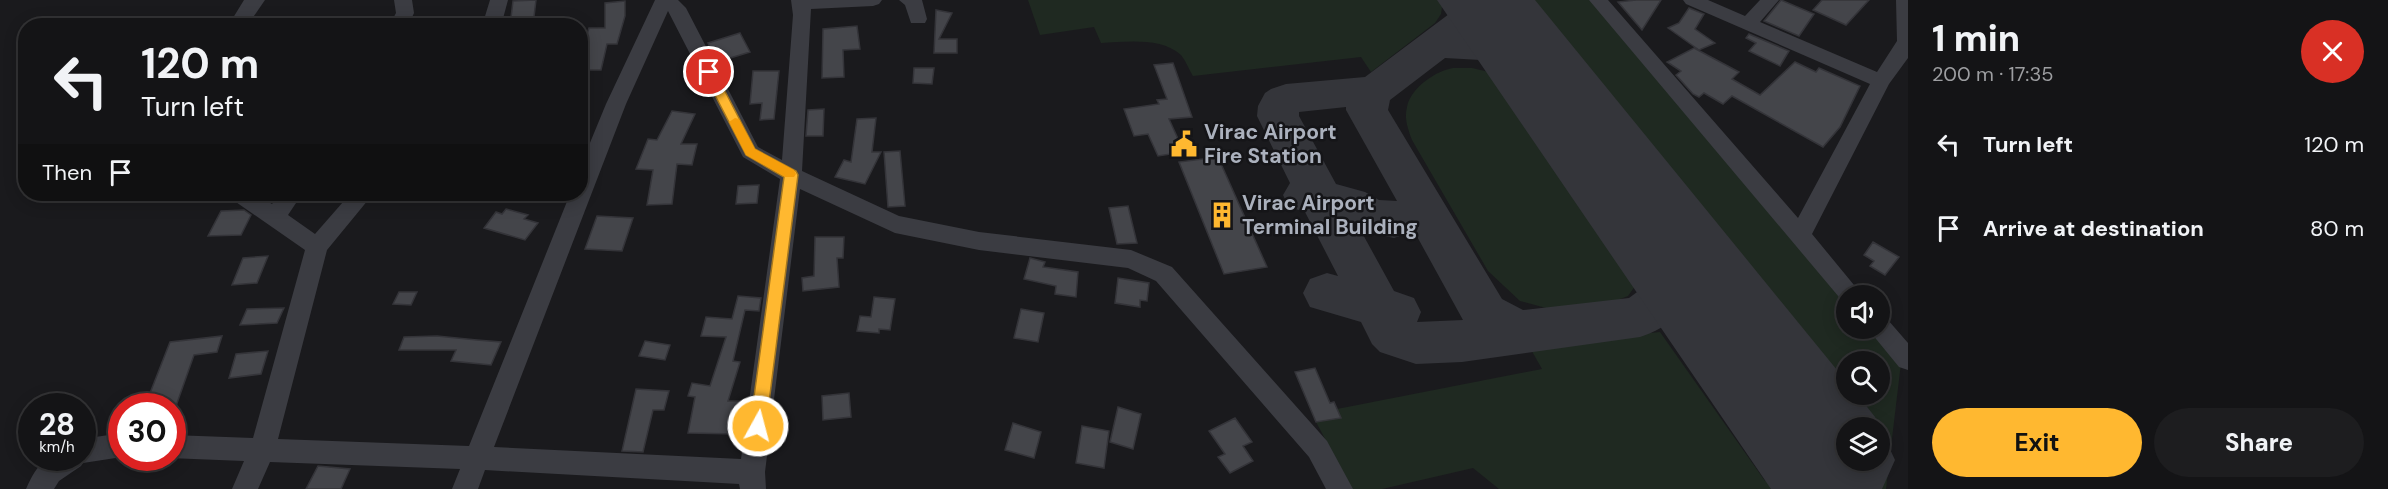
<!DOCTYPE html>
<html lang="en">
<head>
<meta charset="utf-8">
<style>
  body { margin:0; font-family:"DM Sans",sans-serif; background:#1d1d1f; color:#f1f3f6; height:100vh; display:flex; flex-direction:column; font-size:22px; white-space:nowrap }
  * { box-sizing:border-box; margin:0 }
  p { font-size:20px; color:#9d9ea1 }
  .icon { flex:none; width:33px; height:33px; fill:none; stroke:currentColor; stroke-width:2; stroke-linecap:round; stroke-linejoin:round }
  .map { position:relative; flex:1; overflow:hidden }
  .panel { display:flex; flex-direction:column; background:#141416; width:480px }
  .panel>* { flex:none }
  .hud { position:absolute; left:18px; top:18px; width:570px; height:183px; border-radius:24px; box-shadow:0 3px 15px #0003,0 0 0 2px #333335; background:#141416; color:#f1f3f6; overflow:hidden }
  .controls { position:absolute; left:1836px; top:285px; display:grid; gap:12px }
  .controls a { display:grid; place-items:center; width:54px; height:54px; border-radius:50%; background:#141416; box-shadow:0 3px 15px #0003,0 0 0 2px #333335; font-size:30px }
  .speed { position:absolute; left:18px; top:393px; display:flex; gap:12px; font-size:30px; font-weight:700; text-align:center }
  .speed>* { display:grid; place-content:center; width:78px; height:78px; border-radius:50%; background:#141416; box-shadow:0 3px 15px #0003,0 0 0 2px #333335; line-height:1 }
  .speed small { font-size:15px; font-weight:400 }
  .speed .limit { border:9px solid #d22; background:#fff; color:#111 }
  .pin { position:absolute; display:grid; place-items:center; width:51px; height:51px; color:#fff; margin:-26px; border:3px solid #fff; border-radius:50%; box-shadow:0 2px 6px #0007 }
  .me { position:absolute; width:66px; margin:-33px; rotate:7deg; stroke-linejoin:round; filter:drop-shadow(0 0 4px #0008) }
  .turn { display:flex; align-items:center; gap:21px; height:126px; padding:0 24px; font-size:27px }
  .turn .icon { width:78px; height:78px; stroke-width:2.5 }
  .turn b { display:block; font-size:42px; line-height:51px }
  .then { display:flex; align-items:center; height:57px; padding:0 24px; background:#0003; gap:12px; font-size:22px }
  .round { display:grid; place-items:center; flex:none; width:63px; height:63px; border-radius:32px; background:#1d1d1f }
  .head { display:flex; align-items:center; justify-content:space-between; height:102px; padding:0 24px }
  h1 { font-size:36px; font-weight:800; line-height:45px }
  .button { display:flex; gap:12px; margin-top:auto; padding:12px 24px }
  .button a { flex:1; height:69px; border-radius:36px; background:#ffb830; color:#111; font-size:24px; font-weight:800; line-height:69px; text-align:center }
  .button a+a { background:#1d1d1f; color:#f1f3f6 }
  ul { padding:0; list-style:none }
  li { display:flex; align-items:center; gap:18px; height:84px; padding:0 24px }
  li div { flex:1 }
  li b { display:block; font-size:22px }
  li em { font-style:normal }
  main { display:flex; flex:1; min-height:0 }
  .map>svg:first-child { display:block }
  .green { fill:#1f2921; fill-rule:evenodd }
  .lines { fill:none; stroke-linecap:round; stroke-linejoin:round }
  .taxiway { fill:#34353a; fill-rule:evenodd }
  .runway { fill:#34353a; fill-rule:evenodd }
  .building { fill:#44454a; stroke:#343439; stroke-width:1.5 }
  .minor { fill:#3b3c42; fill-rule:evenodd }
  .route { fill:#ffb830; stroke:#a6781f; stroke-width:1.5 }
  .slow { fill:#f59e0b }
  .labels { text-anchor:middle; dominant-baseline:central; stroke-width:5; stroke-linejoin:round; paint-order:stroke }
  .poi-label { font-size:21px; font-weight:bold; fill:#abb1bd; stroke:#151518; text-anchor:start }
</style>
</head>
<body>
<main>
<div class="map">
<svg width="1908" height="489" viewBox="0 0 1908 489">
  <rect width="100%" height="100%" fill="#1a1a1d"/>
  <path class="green" d="M 1028,0 L 1443,0 L 1441,14 L 1435,23 L 1371,72 L 1361,57 L 1193,76 C 1189,70 1186,61 1181,55 C 1161,37 1126,42 1101,43 L 1094,27 L 1040,35 Z
    M 1513,0 L 1593,0 L 1846,299 L 1846,328 L 1872,329 L 1901,363 L 1886,489 L 1499,489 L 1473,468 L 1382,489 L 1352,489 L 1316,422 L 1341,418 L 1337,409 L 1542,369 L 1529,346 L 1660,332 L 1765,481 L 1865,461 L 1880,460 L 1880,428 L 1859,427 L 1782,328 L 1768,331 ZM 1846,362 L 1880,362 L 1880,394 L 1846,394 Z
    M 1453,68 L 1472,68 L 1489,72 L 1520,92 L 1633,252 L 1638,282 L 1628,296 L 1610,303 L 1573,309 L 1546,308 L 1520,301 L 1488,271 L 1412,140 C 1408,129 1404,119 1407,107 C 1411,87 1436,71 1453,68 Z"/>
  <g class="lines">
    <path class="taxiway" d="M 1458,0 L 1496,0 L 1489,18 L 1476,33 C 1501,38 1542,46 1555,68 L 1549,78 L 1535,82 L 1481,60 L 1445,58 L 1390,100 L 1388,110 L 1502,299 L 1523,310 L 1629,298 L 1675,264 L 1692,259 L 1709,264 L 1716,278 C 1703,302 1666,329 1640,337 L 1462,362 L 1416,364 L 1380,352 L 1372,344 L 1361,322 L 1310,307 L 1303,293 L 1310,279 L 1327,273 L 1338,276 L 1305,212 L 1289,207 L 1283,195 L 1290,183 L 1257,116 L 1258,106 L 1265,93 L 1271,89 L 1286,84 L 1365,77 L 1453,11 ZM 1346,107 L 1346,110 L 1397,201 L 1379,200 L 1365,192 L 1336,184 L 1299,116 L 1299,112 ZM 1361,231 L 1394,238 L 1414,231 L 1463,320 L 1417,322 L 1421,312 L 1414,298 L 1394,291 Z"/>
    <path class="runway" d="M 1437,0 L 1535,0 L 1846,381 L 1846,394 L 1857,394 L 1875,417 L 1895,460 L 1882,489 L 1771,489 ZM 1846,428 L 1880,428 L 1880,460 L 1846,460 Z"/>
  </g>
  <path class="building" d="M 536,0 L 533,25 L 510,26 L 513,1 Z
    M 1636,0 L 1661,0 L 1642,30 L 1618,2 Z
    M 1781,0 L 1814,14 L 1799,36 L 1764,21 Z
    M 1822,0 L 1869,0 L 1846,25 L 1813,10 Z
    M 625,1 L 625,16 L 617,44 L 607,44 L 601,70 L 582,70 L 585,58 L 580,57 L 589,28 L 605,28 L 605,3 Z
    M 1689,8 L 1704,14 L 1695,29 L 1715,43 L 1699,50 L 1668,28 L 1679,23 Z
    M 936,10 L 952,13 L 939,39 L 957,39 L 957,53 L 934,53 Z
    M 857,26 L 860,49 L 843,50 L 844,77 L 822,78 L 823,29 Z
    M 740,33 L 750,52 L 717,62 L 708,43 Z
    M 1749,34 L 1789,51 L 1780,66 L 1749,51 L 1756,43 L 1746,38 Z
    M 1694,48 L 1739,72 L 1732,79 L 1760,95 L 1795,62 L 1816,72 L 1819,68 L 1860,86 L 1840,127 L 1823,147 L 1732,96 L 1723,104 L 1704,93 L 1699,97 L 1693,94 L 1676,75 L 1681,71 L 1667,62 Z
    M 1173,63 L 1192,117 L 1169,119 L 1184,152 L 1158,156 L 1148,134 L 1134,136 L 1124,109 L 1159,104 L 1157,100 L 1167,99 L 1154,65 Z
    M 914,68 L 934,68 L 932,84 L 913,83 Z
    M 753,71 L 779,71 L 774,119 L 760,120 L 762,103 L 750,104 Z
    M 824,109 L 823,136 L 806,136 L 808,110 Z
    M 672,111 L 695,114 L 681,144 L 697,144 L 692,165 L 677,164 L 672,204 L 647,205 L 653,170 L 636,169 L 648,139 L 657,140 Z
    M 876,118 L 872,152 L 881,152 L 865,184 L 835,177 L 844,160 L 851,162 L 857,119 Z
    M 900,151 L 905,206 L 888,207 L 884,152 Z
    M 1218,157 L 1267,267 L 1224,274 L 1179,162 Z
    M 759,185 L 757,203 L 736,204 L 738,186 Z
    M 1128,206 L 1137,243 L 1117,244 L 1109,208 Z
    M 506,209 L 528,215 L 524,219 L 538,223 L 525,240 L 484,228 L 496,212 L 502,214 Z
    M 244,210 L 251,215 L 241,235 L 208,236 L 221,211 Z
    M 597,216 L 633,218 L 622,251 L 585,249 Z
    M 815,237 L 844,237 L 843,258 L 837,258 L 839,287 L 803,291 L 802,278 L 814,276 Z
    M 1873,242 L 1899,257 L 1885,275 L 1870,266 L 1874,261 L 1864,255 Z
    M 268,256 L 257,283 L 232,285 L 243,258 Z
    M 1030,258 L 1045,262 L 1043,267 L 1078,272 L 1076,297 L 1055,294 L 1056,286 L 1024,279 Z
    M 1118,278 L 1149,283 L 1147,301 L 1140,300 L 1140,307 L 1115,303 Z
    M 399,292 L 417,292 L 411,305 L 393,304 Z
    M 738,296 L 761,298 L 759,311 L 745,310 L 733,361 L 740,362 L 728,401 L 741,401 L 737,434 L 688,433 L 695,397 L 688,396 L 692,383 L 710,386 L 726,337 L 701,336 L 706,317 L 732,319 Z
    M 874,297 L 895,299 L 890,330 L 879,329 L 879,333 L 857,331 L 860,316 L 871,317 Z
    M 284,308 L 277,323 L 240,325 L 247,309 Z
    M 1021,309 L 1044,313 L 1038,342 L 1014,338 Z
    M 222,336 L 217,352 L 194,355 L 176,406 L 145,406 L 170,342 Z
    M 437,336 L 477,340 L 501,342 L 491,365 L 451,361 L 456,350 L 399,350 L 404,337 Z
    M 645,341 L 670,345 L 665,360 L 639,356 Z
    M 268,351 L 261,374 L 229,378 L 236,354 Z
    M 1315,368 L 1330,403 L 1334,402 L 1341,418 L 1316,422 L 1295,372 Z
    M 636,389 L 669,391 L 664,410 L 653,410 L 643,452 L 622,451 Z
    M 849,393 L 851,417 L 823,420 L 822,396 Z
    M 1118,407 L 1141,414 L 1133,449 L 1110,442 Z
    M 1235,418 L 1252,442 L 1243,446 L 1253,461 L 1230,473 L 1218,457 L 1225,454 L 1209,431 Z
    M 1013,423 L 1041,432 L 1034,458 L 1005,450 Z
    M 1082,426 L 1109,431 L 1104,468 L 1076,463 Z
    M 318,466 L 350,469 L 341,489 L 306,489 Z"/>
  <g class="lines">
    <path class="minor" d="M 244,0 L 265,0 L 247,26 L 228,26 Z
      M 394,0 L 412,0 L 414,13 L 408,26 L 389,26 L 396,13 Z
      M 490,0 L 508,0 L 501,26 L 482,26 Z
      M 655,0 L 678,0 L 686,8 L 758,147 L 782,160 L 793,15 L 791,0 L 882,0 L 879,4 L 873,6 L 811,9 L 802,171 L 899,216 L 979,232 L 1131,250 L 1172,267 L 1327,441 L 1353,489 L 1326,489 L 1309,457 L 1156,281 L 1128,268 L 979,250 L 895,233 L 800,189 L 765,472 L 766,489 L 740,489 L 739,484 L 485,470 L 478,489 L 452,489 L 460,469 L 270,462 L 258,489 L 232,489 L 244,461 L 169,458 L 172,458 L 172,435 L 253,438 L 305,250 L 233,200 L 230,194 L 256,194 L 272,204 L 280,194 L 302,194 L 288,215 L 315,234 L 350,194 L 373,194 L 327,250 L 278,439 L 469,446 L 570,194 L 580,194 L 580,167 L 606,104 ZM 668,11 L 743,157 L 780,179 L 741,459 L 494,447 L 626,104 Z
      M 899,0 L 922,0 L 927,19 L 925,23 L 911,23 L 905,5 Z
      M 1589,0 L 1608,0 L 1798,218 L 1870,84 L 1686,4 L 1683,0 L 1708,0 L 1745,16 L 1760,0 L 1779,0 L 1760,22 L 1877,72 L 1897,41 L 1896,0 L 1908,0 L 1908,58 L 1889,84 L 1812,234 L 1863,296 L 1846,296 L 1846,304 L 1844,303 Z
      M 1880,317 L 1888,320 L 1908,343 L 1908,370 L 1899,367 L 1872,334 L 1869,328 L 1880,328 Z
      M 122,433 L 122,457 L 83,463 L 81,466 L 59,481 L 54,489 L 26,489 C 41,455 48,458 82,458 L 82,439 Z"/>
  </g>
  <path class="route" d="M 709,68 L 715,72 L 755,149 L 796,171 L 798,175 L 766,426 L 764,431 L 758,433 L 753,431 L 750,426 L 784,177 L 746,155 L 703,72 Z"/>
  <path class="slow" d="M 735,118 L 739,119 L 755,149 L 794,170 L 796,174 L 794,177 L 785,177 L 746,155 L 729,122 Z"/>
  <defs>
    <g id="civic-bare" transform="scale(2.07)"><path d="M-.6-6.5H3V-4.5H.6V-3L4-1V1h2V6H-6V1h2V-1L-.6-3ZM-1.2 2.5V6h2.4V2.5Z" fill="#ffb830" stroke="#151518" stroke-width="2.5" paint-order="stroke"/></g>
    <g id="building-bare" transform="scale(2.07)"><path d="M-4-6H4V6H1V3H-1V6H-4ZM-2.5-4.3h1.7v1.8h-1.7ZM.8-4.3h1.7v1.8H.8ZM-2.5-1h1.7V.8h-1.7ZM.8-1h1.7V.8H.8Z" fill="#ffb830" stroke="#151518" stroke-width="2.5" paint-order="stroke"/></g>
  </defs>
  <g fill-rule="evenodd">
    <use href="#civic-bare" x="1184" y="144"/>
    <use href="#building-bare" x="1222" y="215"/>
  </g>
  <g class="labels">
    <g class="poi-label">
      <text x="1204" y="132">Virac Airport<tspan x="1204" dy="24">Fire Station</tspan></text>
      <text x="1242" y="203">Virac Airport<tspan x="1242" dy="24">Terminal Building</tspan></text>
    </g>
  </g>
</svg>
<div class="controls">
<a><svg class="icon" aria-label="sound" viewBox="0 0 24 24"><path d="M4 9h4l5-4v14l-5-4H4zM17 9q2 3 0 6"/></svg></a>
<a><svg class="icon" aria-label="search" viewBox="0 0 24 24"><circle cx="10" cy="10" r="6"/><path d="M15 15l6 6"/></svg></a>
<a><svg class="icon" aria-label="layers" viewBox="0 0 24 24"><path d="M12 4l9 5-9 5-9-5zM3 14l9 5 9-5"/></svg></a>
</div>
<div class="speed"><div>28<small>km/h</small></div><div class="limit">30</div></div>
<div class="pin" style="left:709px;top:72px;background:#d93025"><svg class="icon" aria-label="arrive" viewBox="0 0 24 24"><path d="M6 21V4h12l-3 4 3 4H6"/></svg></div>
<svg class="me" style="left:758px;top:426px" viewBox="-20 -20 40 40"><circle r="17" fill="#ffb830" stroke="#fff" stroke-width="3"/><path d="M0-11L8 9 0 5-8 9z" fill="#fff"/></svg>
<div class="hud">
<div class="turn"><svg class="icon" aria-label="left" viewBox="0 0 24 24"><path d="M17 20v-9H6M10 6l-5 5 5 5"/></svg><div><b>120 m</b>Turn left</div></div>
<div class="then">Then<svg class="icon" aria-label="arrive" viewBox="0 0 24 24"><path d="M6 21V4h12l-3 4 3 4H6"/></svg></div>
</div>
</div>
<section class="panel">
<div class="head"><div><h1>1 min</h1><p>200 m · 17:35</p></div><a class="round" style="background:#d93025;color:#fff"><svg class="icon" aria-label="close" viewBox="0 0 24 24"><path d="M6 6l12 12M18 6L6 18"/></svg></a></div>
<ul>
<li><svg class="icon" aria-label="left" viewBox="0 0 24 24"><path d="M17 20v-9H6M10 6l-5 5 5 5"/></svg><div><b>Turn left</b></div><em>120 m</em></li>
<li><svg class="icon" aria-label="arrive" viewBox="0 0 24 24"><path d="M6 21V4h12l-3 4 3 4H6"/></svg><div><b>Arrive at destination</b></div><em>80 m</em></li>
</ul>
<div class="button"><a>Exit</a><a>Share</a></div>
</section>
</main>
</body>
</html>
